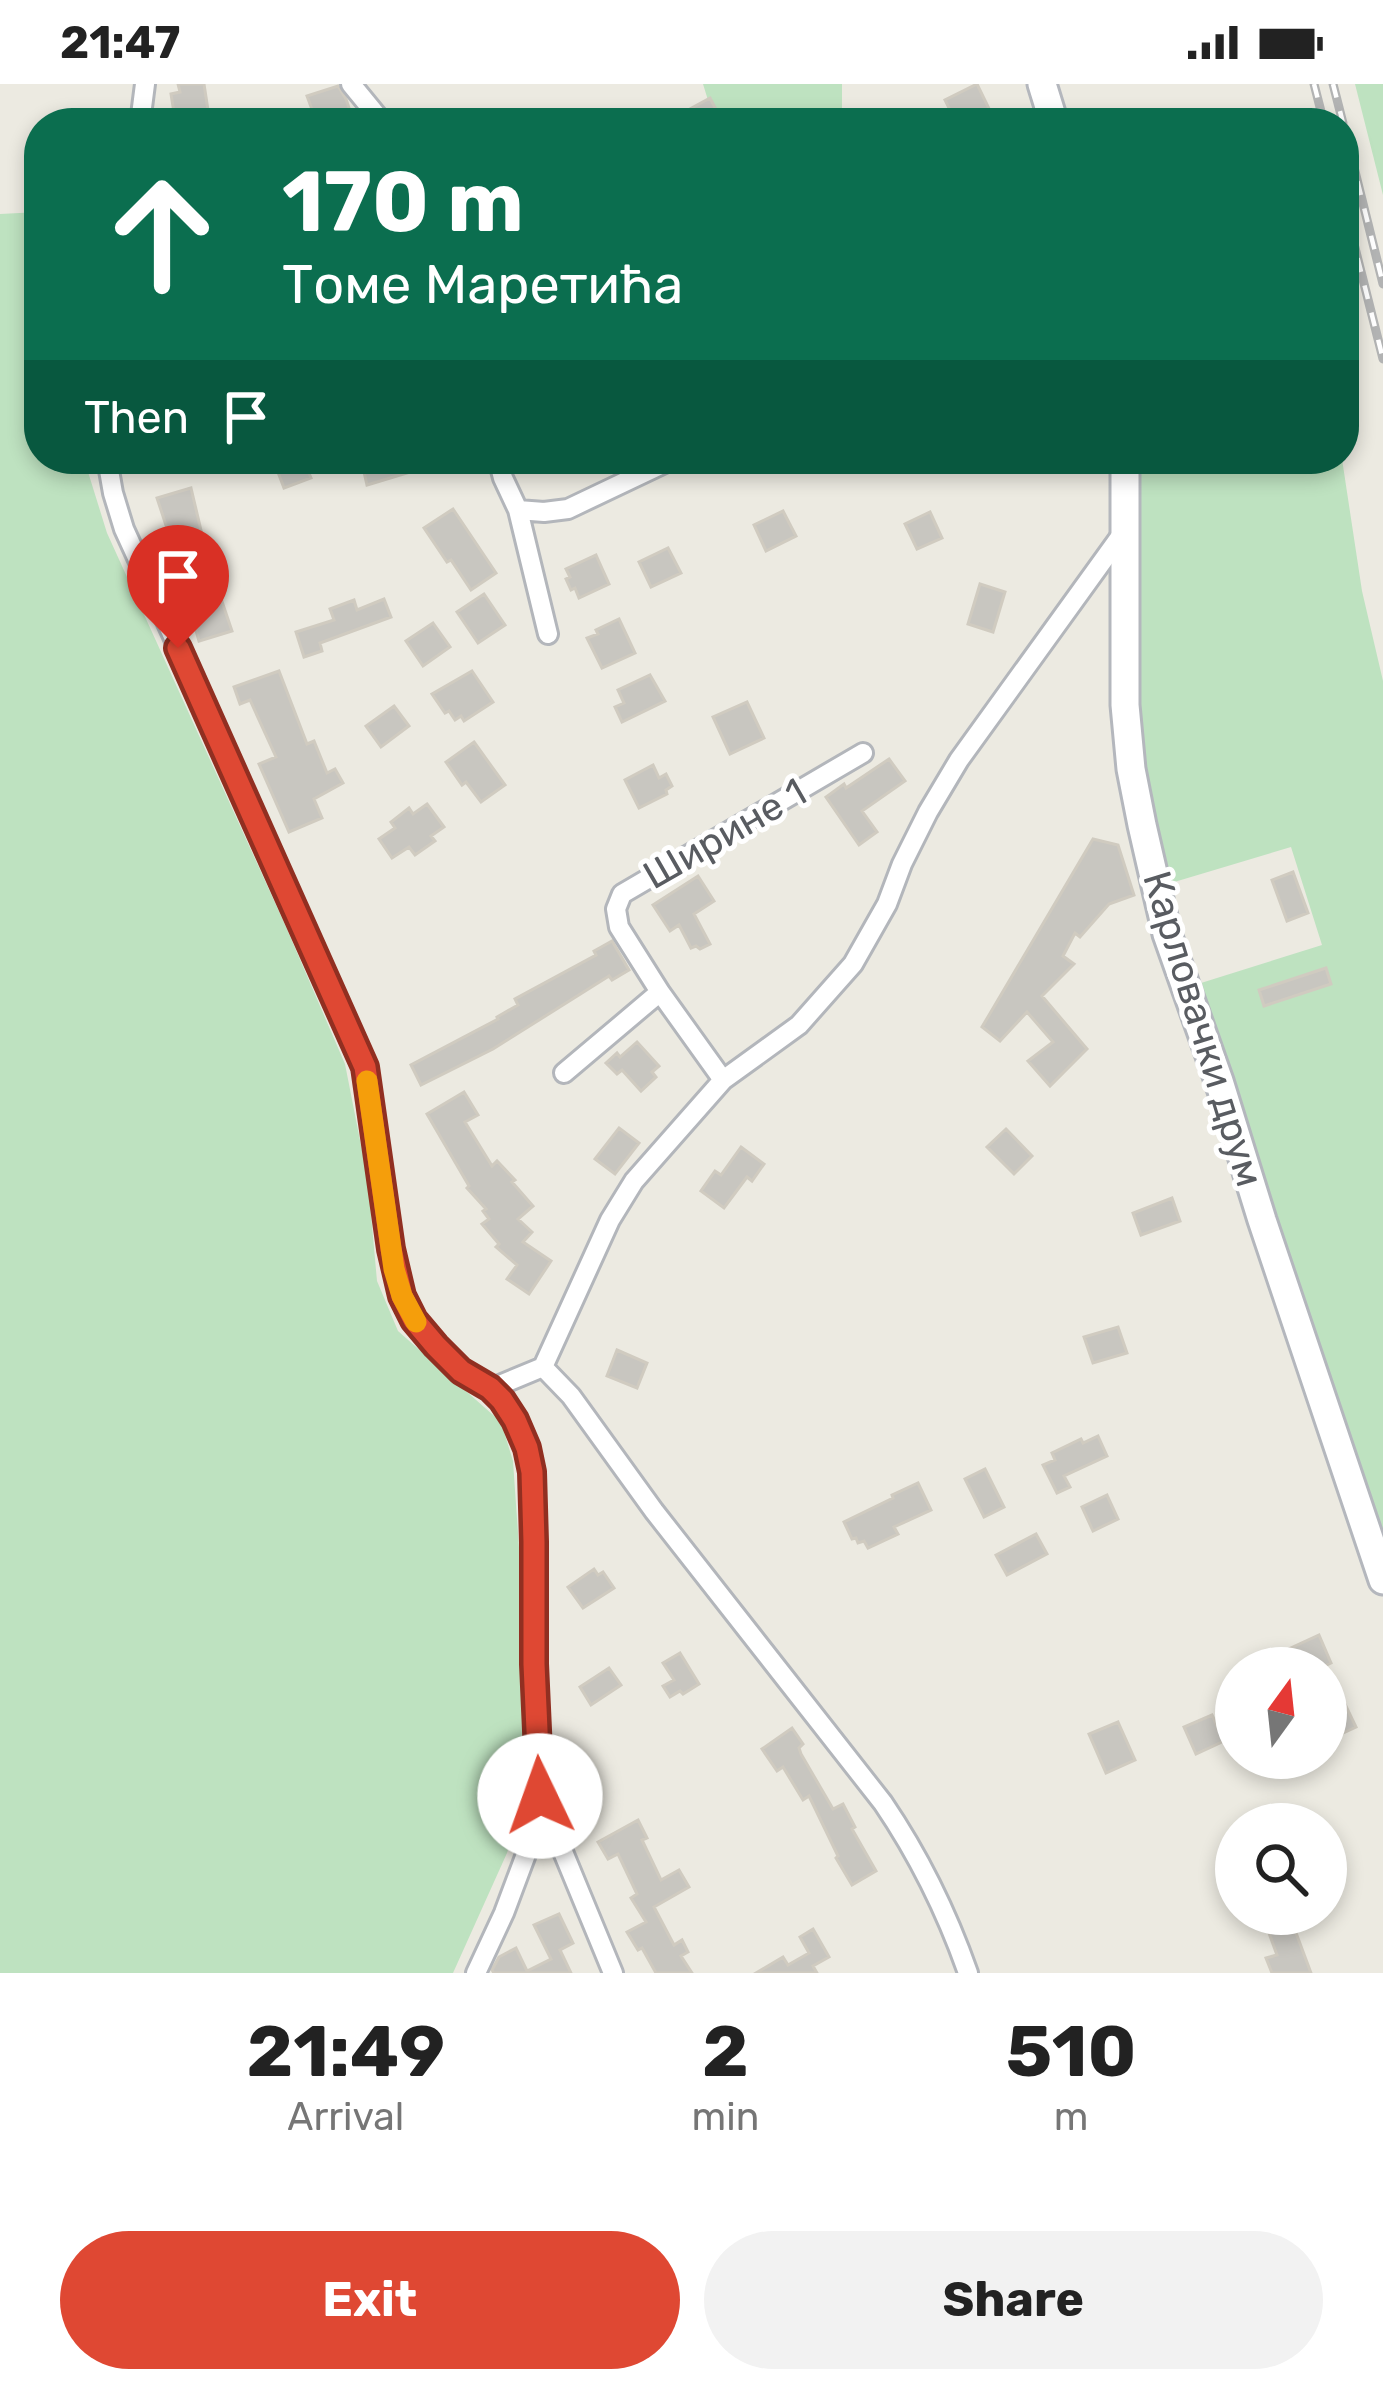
<!DOCTYPE html>
<html lang="en">
<head>
<meta charset="utf-8">
<style>
  body { margin:0; font-family:Rubik,sans-serif; background:#f2f2f2; color:#222; height:100vh; display:flex; flex-direction:column; font-size:45px; white-space:nowrap }
  * { box-sizing:border-box; margin:0 }
  p { font-size:39px; color:#767676 }
  .icon { flex:none; width:66px; height:66px; fill:none; stroke:currentColor; stroke-width:2; stroke-linecap:round; stroke-linejoin:round }
  .map { position:relative; height:1889px; overflow:hidden }
  .details { display:flex; flex-direction:column; background:#fff; flex:1 }
  .details>* { flex:none }
  .hud { position:absolute; left:24px; top:24px; width:1335px; height:366px; border-radius:48px; box-shadow:0 6px 18px #0003; background:#0b6e4f; color:#fff; overflow:hidden }
  .needle { width:78px; rotate:15deg }
  .buttons { position:absolute; left:1215px; top:1563px; display:grid; gap:24px }
  .buttons a { display:grid; place-items:center; width:132px; height:132px; border-radius:50%; background:#fff; box-shadow:0 6px 18px #0003; font-size:60px }
  .pin { position:absolute; display:grid; place-items:center; width:102px; height:102px; color:#fff; margin:-123px -51px; border-radius:50% 50% 50% 0; rotate:-45deg; box-shadow:0 0 12px #0007 }
  .pin .icon { rotate:45deg }
  .me { position:absolute; width:132px; margin:-66px; rotate:357deg; stroke-linejoin:round; filter:drop-shadow(0 0 9px #0008) }
  .turn { display:flex; align-items:center; gap:42px; height:252px; padding:0 60px; font-size:54px }
  .turn .icon { width:156px; height:156px; stroke-width:2.5 }
  .turn b { display:block; font-size:84px; line-height:102px }
  .then { display:flex; align-items:center; height:114px; padding:0 60px; background:#0003; gap:24px; font-size:45px }
  .eta { display:flex; justify-content:space-evenly; align-items:center; height:204px; text-align:center }
  .eta b { font-size:72px; font-weight:700; line-height:84px }
  .button { display:flex; gap:24px; margin-top:auto; padding:24px 60px }
  .button a { flex:1; height:138px; border-radius:72px; background:#df4833; color:#fff; font-size:48px; font-weight:700; line-height:138px; text-align:center }
  .button a+a { background:#f2f2f2; color:#222 }
  .status { display:flex; justify-content:space-between; align-items:center; height:84px; padding:0 60px; background:#fff; direction:ltr }
  .status svg { height:33px; fill:currentColor }
  .map>svg:first-child { display:block }
  .green { fill:#bee2c0 }
  .building { fill:#c8c6c0; stroke:#d0cbc0; stroke-width:3 }
  .lines { fill:none; stroke-linecap:round; stroke-linejoin:round }
  .street-casing { stroke:#b3b6bb; stroke-width:24 }
  .secondary-casing { stroke:#b4b7bd; stroke-width:33 }
  .street { stroke:#fff; stroke-width:18 }
  .secondary { stroke:#fff; stroke-width:27 }
  .rail-casing { stroke:#b2b3b3; stroke-width:9 }
  .rail { stroke:#fff; stroke-width:4.5; stroke-dasharray:14; stroke-linecap:butt }
  .route-casing { stroke:#912f21; stroke-width:30 }
  .route { stroke:#df4833; stroke-width:21 }
  .slow { stroke:#f59e0b; stroke-width:21 }
  .labels { text-anchor:middle; dominant-baseline:central; stroke-width:10; stroke-linejoin:round; paint-order:stroke }
  .street-label { font-size:39px; fill:#595c61; stroke:#fff }
</style>
</head>
<body>
<div class="status"><b>21:47</b><svg viewBox="0 0 49 12"><path d="M0 12V9h3v3zM5 12V6h3v6zM10 12V3h3v9zM15 12V0h3v12zM26 1h20v11H26zM47 4h2v5h-2z"/></svg></div>
<div class="map">
<svg width="1383" height="1889" viewBox="0 0 1383 1889">
  <rect width="100%" height="100%" fill="#eceae1"/>
  <path class="green" d="M 703,0 L 842,0 L 842,39 L 715,39 Z
    M 1355,0 L 1383,0 L 1383,111 Z
    M 39,128 L 39,375 L 84,375 L 107,449 L 286,843 L 345,980 L 368,1097 L 377,1197 L 398,1247 L 501,1338 L 513,1377 L 523,1521 L 525,1713 L 507,1769 L 453,1889 L 0,1889 L 0,130 Z
    M 1134,375 L 1342,375 L 1362,507 L 1383,597 L 1383,1470 L 1273,1133 L 1201,899 L 1322,861 L 1291,763 L 1171,799 L 1149,724 L 1136,622 Z"/>
  <path class="building" d="M 178,0 L 204,0 L 210,39 L 179,39 L 178,35 L 175,35 L 171,10 L 180,8 Z
    M 977,0 L 996,39 L 973,39 L 969,29 L 964,32 L 961,26 L 952,30 L 945,16 Z
    M 338,2 L 346,15 L 354,39 L 317,39 L 307,12 Z
    M 710,14 L 723,39 L 664,39 Z
    M 273,375 L 303,375 L 311,394 L 284,404 Z
    M 361,375 L 403,375 L 407,389 L 367,401 Z
    M 191,404 L 208,476 L 232,547 L 199,557 L 186,511 L 183,512 L 176,486 L 180,484 L 157,414 Z
    M 453,425 L 496,489 L 471,506 L 451,476 L 447,478 L 424,444 Z
    M 783,427 L 796,452 L 766,467 L 754,441 Z
    M 930,428 L 942,454 L 917,465 L 905,440 Z
    M 668,464 L 681,489 L 651,503 L 639,478 Z
    M 596,471 L 609,500 L 579,514 L 575,504 L 571,506 L 566,495 L 570,493 L 566,485 Z
    M 980,500 L 1005,508 L 993,548 L 968,540 Z
    M 484,510 L 505,541 L 478,559 L 457,528 Z
    M 384,515 L 391,533 L 320,559 L 322,567 L 304,573 L 296,548 L 334,536 L 330,525 L 354,516 L 357,526 Z
    M 619,535 L 635,569 L 602,584 L 587,554 L 598,550 L 596,546 Z
    M 433,539 L 450,563 L 423,582 L 406,557 Z
    M 279,587 L 307,660 L 314,657 L 327,689 L 335,685 L 343,699 L 314,715 L 322,734 L 289,748 L 259,680 L 276,673 L 250,616 L 240,620 L 234,603 Z
    M 472,587 L 493,618 L 464,637 L 461,632 L 455,636 L 449,627 L 445,629 L 432,610 Z
    M 650,591 L 665,617 L 622,638 L 615,623 L 624,619 L 618,606 Z
    M 747,618 L 764,654 L 730,670 L 713,633 Z
    M 394,622 L 409,642 L 381,663 L 366,642 Z
    M 474,658 L 505,701 L 481,718 L 466,698 L 462,701 L 446,678 Z
    M 889,675 L 905,697 L 862,727 L 877,748 L 859,761 L 826,713 L 844,700 L 846,704 Z
    M 653,681 L 659,694 L 666,690 L 672,702 L 666,706 L 667,710 L 639,724 L 625,696 Z
    M 427,720 L 444,743 L 431,752 L 435,757 L 415,771 L 409,763 L 392,774 L 379,755 L 395,744 L 391,738 L 409,724 L 413,730 Z
    M 1093,755 L 1118,761 L 1134,811 L 1109,820 L 1080,853 L 1075,849 L 1063,872 L 1074,880 L 1042,912 L 1087,965 L 1050,1002 L 1028,977 L 1053,958 L 1027,928 L 1000,957 L 982,943 Z
    M 1293,788 L 1308,829 L 1287,837 L 1272,796 Z
    M 698,792 L 714,817 L 694,830 L 710,860 L 700,865 L 696,862 L 691,864 L 679,841 L 670,847 L 653,821 Z
    M 612,857 L 629,886 L 612,896 L 609,892 L 493,965 L 421,1001 L 411,981 L 498,935 L 497,933 L 518,921 L 515,915 L 596,871 L 594,867 Z
    M 1326,884 L 1331,900 L 1264,922 L 1259,906 Z
    M 637,958 L 659,982 L 652,988 L 656,993 L 641,1007 L 622,986 L 617,990 L 606,979 L 617,969 L 620,973 Z
    M 464,1008 L 478,1031 L 465,1038 L 492,1082 L 497,1077 L 515,1096 L 512,1098 L 533,1122 L 518,1135 L 532,1148 L 523,1158 L 551,1177 L 529,1210 L 507,1195 L 517,1181 L 496,1163 L 499,1160 L 482,1140 L 489,1135 L 483,1127 L 486,1125 L 467,1104 L 469,1102 L 427,1030 Z
    M 619,1044 L 639,1059 L 615,1090 L 595,1075 Z
    M 1006,1045 L 1032,1072 L 1014,1090 L 987,1063 Z
    M 741,1063 L 764,1080 L 752,1097 L 747,1093 L 724,1124 L 701,1107 L 715,1087 L 721,1091 Z
    M 1172,1114 L 1180,1137 L 1141,1151 L 1133,1129 Z
    M 1118,1243 L 1127,1269 L 1093,1279 L 1084,1253 Z
    M 617,1266 L 647,1279 L 637,1304 L 607,1292 Z
    M 1098,1352 L 1107,1372 L 1064,1392 L 1070,1403 L 1057,1409 L 1043,1381 L 1055,1376 L 1052,1369 L 1081,1355 L 1083,1359 Z
    M 985,1385 L 1004,1423 L 984,1433 L 965,1395 Z
    M 918,1399 L 931,1426 L 894,1443 L 898,1450 L 868,1464 L 864,1457 L 858,1459 L 856,1454 L 852,1455 L 844,1438 L 893,1414 L 892,1411 Z
    M 1107,1411 L 1118,1435 L 1093,1447 L 1082,1423 Z
    M 1036,1450 L 1047,1470 L 1007,1491 L 996,1471 Z
    M 594,1485 L 598,1491 L 603,1488 L 614,1504 L 583,1524 L 568,1503 Z
    M 1319,1551 L 1331,1579 L 1320,1584 L 1286,1584 L 1280,1569 Z
    M 680,1569 L 699,1600 L 683,1610 L 680,1607 L 670,1613 L 663,1602 L 674,1596 L 663,1579 Z
    M 609,1584 L 621,1601 L 591,1621 L 580,1603 Z
    M 1343,1616 L 1356,1643 L 1326,1657 L 1326,1624 Z
    M 1212,1631 L 1224,1657 L 1196,1670 L 1184,1643 Z
    M 1118,1638 L 1135,1676 L 1106,1689 L 1089,1650 Z
    M 792,1644 L 803,1660 L 799,1664 L 801,1670 L 833,1725 L 843,1720 L 855,1743 L 852,1745 L 876,1787 L 852,1801 L 836,1774 L 838,1772 L 809,1712 L 803,1716 L 783,1683 L 777,1687 L 762,1665 Z
    M 638,1736 L 647,1754 L 642,1756 L 661,1796 L 679,1786 L 689,1803 L 654,1823 L 674,1861 L 682,1856 L 688,1868 L 681,1872 L 692,1889 L 656,1889 L 642,1864 L 638,1866 L 627,1848 L 646,1838 L 631,1814 L 637,1810 L 618,1770 L 608,1775 L 598,1758 Z
    M 559,1830 L 573,1859 L 560,1866 L 571,1889 L 494,1889 L 492,1886 L 499,1873 L 516,1864 L 527,1887 L 551,1875 L 534,1841 Z
    M 1262,1830 L 1289,1830 L 1311,1889 L 1272,1889 L 1266,1874 L 1277,1871 Z
    M 813,1845 L 829,1873 L 813,1882 L 817,1889 L 756,1889 L 783,1873 L 788,1881 L 809,1869 L 800,1853 Z"/>
  <g class="lines">
    <g class="street-casing">
      <path id="street" d="M 351,0 L 383,39
        M 140,39 L 145,0
        M 107,375 L 113,409 L 124,445 L 251,723 L 365,983 L 391,1165 L 402,1212 L 414,1236 L 435,1262 L 461,1287 L 490,1305 L 502,1316 L 515,1336 L 527,1364 L 532,1388 L 534,1458 L 534,1580 L 540,1712 L 528,1765 L 504,1829 L 476,1889
        M 498,375 L 503,394 L 518,426 L 548,550
        M 518,426 L 544,428 L 568,425 L 673,375
        M 660,908 L 619,843 L 616,825 L 622,810 L 863,669
        M 564,989 L 660,908 L 723,996
        M 543,1283 L 610,1136 L 634,1097 L 723,996 L 799,941 L 853,880 L 887,820 L 902,780 L 928,728 L 959,676 L 1125,446
        M 543,1283 L 571,1312 L 654,1427 L 883,1719 C 919,1772 947,1829 968,1889
        M 490,1305 L 543,1283
        M 540,1712 L 613,1889"/>
    </g>
    <g class="secondary-casing">
      <path id="secondary" d="M 1042,0 L 1054,39
        M 1125,375 L 1125,621 L 1131,685 L 1142,741 L 1167,850 L 1219,997 L 1262,1136 L 1383,1496"/>
    </g>
    <use href="#street" class="street"/>
    <use href="#secondary" class="secondary"/>
    <g class="rail-casing">
      <path id="rail" d="M 1314,0 L 1324,39
        M 1333,0 L 1343,39
        M 1344,43 L 1383,200
        M 1344,120 L 1383,275"/>
    </g>
    <use href="#rail" class="rail"/>
  </g>
  <g class="lines">
    <g class="route-casing">
      <path id="route" d="M 178,564 L 365,983 L 391,1165 L 402,1212 L 414,1236 L 436,1262 L 461,1287 L 490,1304 L 502,1316 L 515,1336 L 527,1364 L 532,1388 L 534,1458 L 534,1580 L 540,1712"/>
    </g>
    <use href="#route" class="route"/>
    <path class="slow" d="M 367,997 L 394,1185 L 402,1212 L 416,1238"/>
  </g>
  <g class="labels">
    <g class="street-label">
      <text transform="translate(725 750) rotate(-30)">Ширине 1</text>
      <text transform="translate(1203 945) rotate(73)">Карловачки друм</text>
    </g>
  </g>
</svg>
<div class="buttons">
<a><svg class="needle" viewBox="-14 -14 28 28"><path d="M0-13l5 13h-10z" fill="#e53935"/><path d="M0 13l5-13h-10z" fill="#767676"/></svg></a>
<a><svg class="icon" aria-label="search" viewBox="0 0 24 24"><circle cx="10" cy="10" r="6"/><path d="M15 15l6 6"/></svg></a>
</div>
<div class="pin" style="left:178px;top:564px;background:#d93025"><svg class="icon" aria-label="arrive" viewBox="0 0 24 24"><path d="M6 21V4h12l-3 4 3 4H6"/></svg></div>
<svg class="me" style="left:540px;top:1712px" viewBox="-20 -20 40 40"><circle r="19" fill="#fff"/><path d="M0-13L10 11 0 6-10 11z" fill="#df4833"/></svg>
<div class="hud">
<div class="turn"><svg class="icon" aria-label="ahead" viewBox="0 0 24 24"><path d="M12 20V5M6 11l6-6 6 6"/></svg><div><b>170 m</b>Томе Маретића</div></div>
<div class="then">Then<svg class="icon" aria-label="arrive" viewBox="0 0 24 24"><path d="M6 21V4h12l-3 4 3 4H6"/></svg></div>
</div>
</div>
<section class="details">
<div class="eta">
<div><b>21:49</b><p>Arrival</p></div>
<div><b>2</b><p>min</p></div>
<div><b>510</b><p>m</p></div>
</div>
<div class="button"><a>Exit</a><a>Share</a></div>
</section>
</body>
</html>
